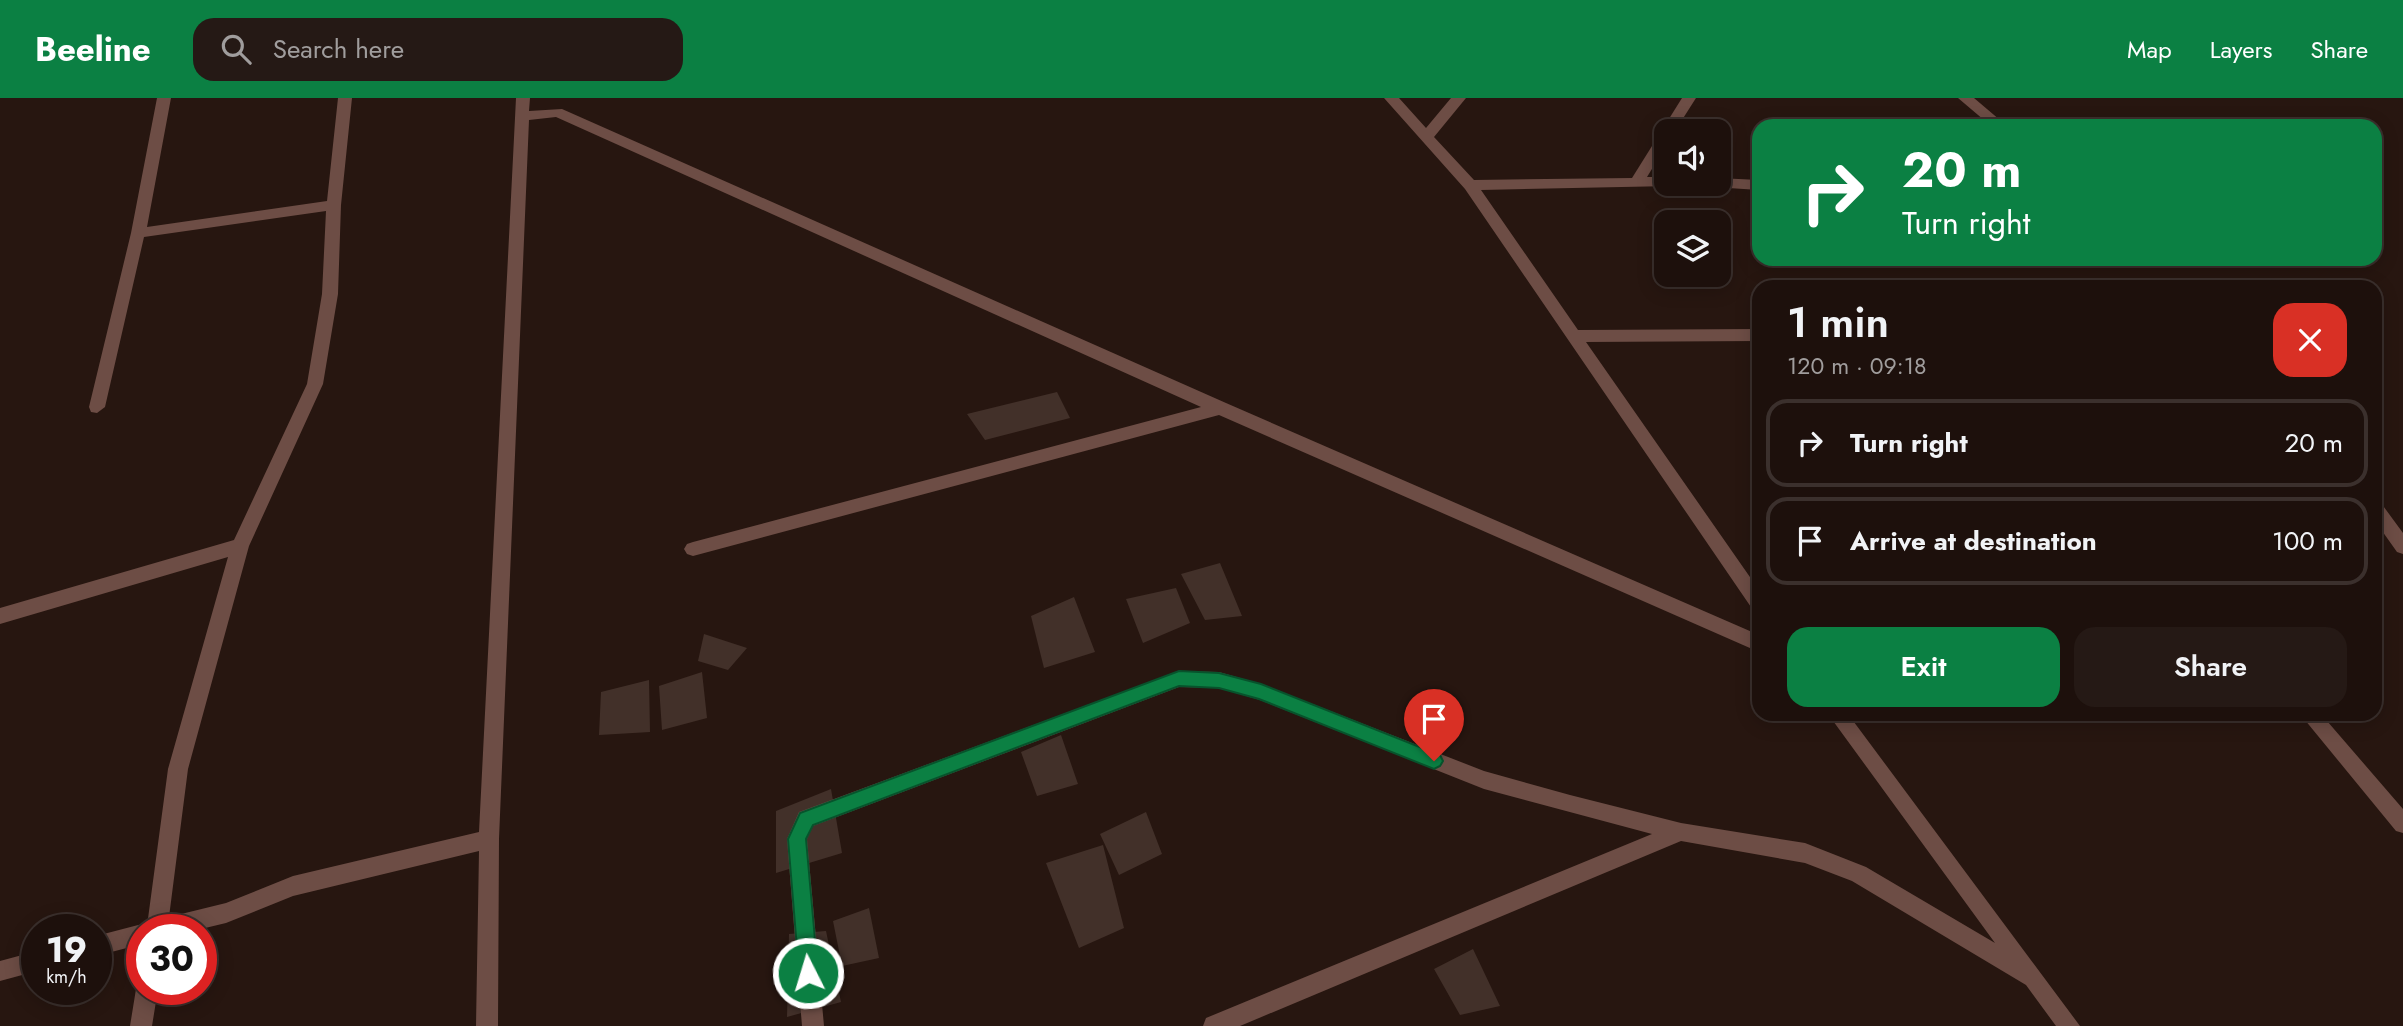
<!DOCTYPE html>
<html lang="en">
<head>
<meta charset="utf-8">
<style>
  body { margin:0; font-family:Jost,sans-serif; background:#251915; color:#f1f3f6; height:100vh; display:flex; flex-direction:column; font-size:26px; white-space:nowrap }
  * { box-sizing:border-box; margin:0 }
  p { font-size:23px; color:#a09d9d }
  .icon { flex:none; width:38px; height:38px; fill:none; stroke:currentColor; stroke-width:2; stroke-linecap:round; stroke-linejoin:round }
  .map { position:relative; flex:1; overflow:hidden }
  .details { position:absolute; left:1752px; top:182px; width:630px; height:441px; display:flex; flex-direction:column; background:#1d100c; border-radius:21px; box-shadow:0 4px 18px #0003,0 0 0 2px #3b302d }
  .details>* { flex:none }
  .guide { position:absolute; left:1752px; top:21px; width:630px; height:147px; border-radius:21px; box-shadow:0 4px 18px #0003,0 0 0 2px #3b302d; background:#0b8043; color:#fff; overflow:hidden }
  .controls { position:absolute; left:1654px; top:21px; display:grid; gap:14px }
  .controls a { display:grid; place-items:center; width:77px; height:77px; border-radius:14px; background:#1d100c; box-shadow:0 4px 18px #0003,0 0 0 2px #3b302d; font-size:35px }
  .speed { position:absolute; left:21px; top:816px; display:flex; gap:14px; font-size:35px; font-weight:700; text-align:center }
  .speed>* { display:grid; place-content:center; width:91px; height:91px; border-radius:50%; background:#1d100c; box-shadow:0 4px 18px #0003,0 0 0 2px #3b302d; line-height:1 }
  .speed small { font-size:18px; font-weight:400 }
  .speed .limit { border:10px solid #d22; background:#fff; color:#111 }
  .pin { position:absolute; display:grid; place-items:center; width:60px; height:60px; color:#fff; margin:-72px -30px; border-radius:50% 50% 50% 0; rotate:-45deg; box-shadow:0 0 7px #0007 }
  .pin .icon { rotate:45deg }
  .me { position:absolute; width:77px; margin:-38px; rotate:355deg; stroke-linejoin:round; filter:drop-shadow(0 0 5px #0008) }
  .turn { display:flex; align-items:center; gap:24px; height:147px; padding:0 35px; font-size:32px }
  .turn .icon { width:91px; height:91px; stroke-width:2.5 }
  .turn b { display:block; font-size:49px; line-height:60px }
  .round { display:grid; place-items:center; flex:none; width:74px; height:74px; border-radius:21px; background:#251915 }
  .summary { display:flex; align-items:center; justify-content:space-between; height:119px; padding:0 35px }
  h1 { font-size:42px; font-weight:600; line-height:52px }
  .button { display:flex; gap:14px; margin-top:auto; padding:14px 35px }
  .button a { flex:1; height:80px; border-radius:21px; background:#0b8043; color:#fff; font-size:28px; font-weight:600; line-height:80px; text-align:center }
  .button a+a { background:#251915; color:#f1f3f6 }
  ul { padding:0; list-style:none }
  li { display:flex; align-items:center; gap:21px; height:88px; margin:0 14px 10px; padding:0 21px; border:4px solid #3b302d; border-radius:21px }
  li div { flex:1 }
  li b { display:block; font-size:26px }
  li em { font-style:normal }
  header { display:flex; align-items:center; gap:42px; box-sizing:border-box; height:98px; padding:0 35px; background:#0b8043; color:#fff }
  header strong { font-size:33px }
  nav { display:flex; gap:38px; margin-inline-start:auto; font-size:24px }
  .search { width:490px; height:63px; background:#251915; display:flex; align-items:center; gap:18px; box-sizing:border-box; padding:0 24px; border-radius:21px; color:#a09d9d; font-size:26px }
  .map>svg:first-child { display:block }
  .building { fill:#423029 }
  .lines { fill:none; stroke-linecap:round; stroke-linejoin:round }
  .minor { fill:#6d4d45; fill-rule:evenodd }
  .route { fill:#0b8043; stroke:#07532c; stroke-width:2 }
</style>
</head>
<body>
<header>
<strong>Beeline</strong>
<div class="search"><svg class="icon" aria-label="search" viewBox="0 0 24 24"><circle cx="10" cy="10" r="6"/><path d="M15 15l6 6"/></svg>Search here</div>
<nav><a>Map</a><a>Layers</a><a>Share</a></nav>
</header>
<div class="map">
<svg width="2403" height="928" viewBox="0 0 2403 928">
  <rect width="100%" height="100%" fill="#271610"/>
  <path class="building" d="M 1057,294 L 1070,320 L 985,342 L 967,316 Z
    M 1220,465 L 1242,518 L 1205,522 L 1181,476 Z
    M 1176,490 L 1190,525 L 1143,545 L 1126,501 Z
    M 1074,499 L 1095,554 L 1044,570 L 1031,518 Z
    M 704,536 L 747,550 L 728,572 L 698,563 Z
    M 702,574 L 707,620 L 662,632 L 659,588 Z
    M 649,582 L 650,634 L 599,637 L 601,594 Z
    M 1061,637 L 1078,686 L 1037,698 L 1021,654 Z
    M 831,691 L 842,755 L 776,775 L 776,713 Z
    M 1146,714 L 1162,756 L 1119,777 L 1100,736 Z
    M 1103,747 L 1124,830 L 1079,850 L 1046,765 Z
    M 869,810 L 879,860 L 842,868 L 833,823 Z
    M 826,833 L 841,904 L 787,919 L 789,836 Z
    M 1473,851 L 1500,908 L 1460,917 L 1434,871 Z"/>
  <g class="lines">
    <path class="minor" d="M 157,0 L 171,0 L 147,129 L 327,103 L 338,0 L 352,0 L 341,107 L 338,196 L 323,286 L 249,448 L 188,671 L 169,819 L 226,805 L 293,778 L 479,734 L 516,0 L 530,0 L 529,13 L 562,11 L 1226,305 L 1759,537 L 1759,554 L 1219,317 L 693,458 L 687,456 L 684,451 L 687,446 L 693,444 L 1201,309 L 556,19 L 529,22 L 499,741 L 498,928 L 476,928 L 479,753 L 293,798 L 226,825 L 201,831 L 142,831 L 142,846 L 96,858 L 96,838 L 142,826 L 147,828 L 168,671 L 228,459 L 0,526 L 0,510 L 234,442 L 307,286 L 322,196 L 326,113 L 144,139 L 105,309 L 97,315 L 91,314 L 89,309 L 131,135 Z
      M 1384,0 L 1399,0 L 1426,30 L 1451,0 L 1466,0 L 1434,39 L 1474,82 L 1632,80 L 1682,0 L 1696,0 L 1675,33 L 1666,33 L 1666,48 L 1647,79 L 1666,79 L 1666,86 L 1671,88 L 1481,92 L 1578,232 L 1759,231 L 1759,243 L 1586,244 L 1759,492 L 1759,515 L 1753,512 L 1465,91 Z
      M 1958,0 L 1974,0 L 2007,28 L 1991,28 Z
      M 1718,80 L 1759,82 L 1759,92 L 1713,89 L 1711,86 L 1718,86 Z
      M 2375,403 L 2381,405 L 2403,435 L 2403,456 L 2397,454 L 2375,423 Z
      M 1179,573 L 1219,574 L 1261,586 L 1484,673 L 1570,697 L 1681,725 L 1805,745 L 1866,769 L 1995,845 L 1828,616 L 1848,616 L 2080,928 L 2056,928 L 2026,887 L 1852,783 L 1805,765 L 1681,743 L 1240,928 L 1203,928 L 1206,920 L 1652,736 L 1484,691 L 1260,602 L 1219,590 L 1179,589 L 813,728 L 807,741 L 824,928 L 802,928 L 787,741 L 799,714 Z
      M 2300,616 L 2321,616 L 2403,711 L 2403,735 L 2396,733 Z
      M 37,853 L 37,873 L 0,883 L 0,863 Z
      M 142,883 L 142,891 L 158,891 L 152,928 L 130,928 L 136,891 Z"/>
  </g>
  <path class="route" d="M 1179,573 L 1219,575 L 1261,586 L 1440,657 L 1443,663 L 1440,668 L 1434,671 L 1259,601 L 1219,590 L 1179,588 L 813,727 L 806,741 L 818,875 L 815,881 L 808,884 L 801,881 L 799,875 L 788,741 L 800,715 Z"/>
</svg>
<div class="controls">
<a><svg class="icon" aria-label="sound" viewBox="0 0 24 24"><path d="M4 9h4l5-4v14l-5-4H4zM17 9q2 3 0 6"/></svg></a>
<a><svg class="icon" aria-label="layers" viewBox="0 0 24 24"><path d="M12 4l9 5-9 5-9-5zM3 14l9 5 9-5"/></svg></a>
</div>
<div class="speed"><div>19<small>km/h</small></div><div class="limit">30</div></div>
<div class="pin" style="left:1434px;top:663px;background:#d93025"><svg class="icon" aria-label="arrive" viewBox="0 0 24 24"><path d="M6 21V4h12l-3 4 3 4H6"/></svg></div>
<svg class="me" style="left:808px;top:875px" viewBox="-20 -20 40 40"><circle r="17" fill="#0b8043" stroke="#fff" stroke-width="3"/><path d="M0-11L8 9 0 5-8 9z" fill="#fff"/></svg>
<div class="guide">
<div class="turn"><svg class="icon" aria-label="right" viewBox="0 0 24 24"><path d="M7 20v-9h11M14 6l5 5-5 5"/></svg><div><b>20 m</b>Turn right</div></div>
</div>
<section class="details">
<div class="summary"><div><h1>1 min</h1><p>120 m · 09:18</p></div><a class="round" style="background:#d93025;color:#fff"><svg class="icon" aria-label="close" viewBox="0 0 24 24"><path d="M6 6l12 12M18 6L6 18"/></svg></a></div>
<ul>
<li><svg class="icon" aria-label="right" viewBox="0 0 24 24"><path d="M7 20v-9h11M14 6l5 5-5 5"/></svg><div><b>Turn right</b></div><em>20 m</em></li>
<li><svg class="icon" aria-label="arrive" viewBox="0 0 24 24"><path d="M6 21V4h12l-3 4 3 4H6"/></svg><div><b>Arrive at destination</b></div><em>100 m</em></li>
</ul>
<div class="button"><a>Exit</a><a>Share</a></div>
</section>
</div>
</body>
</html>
